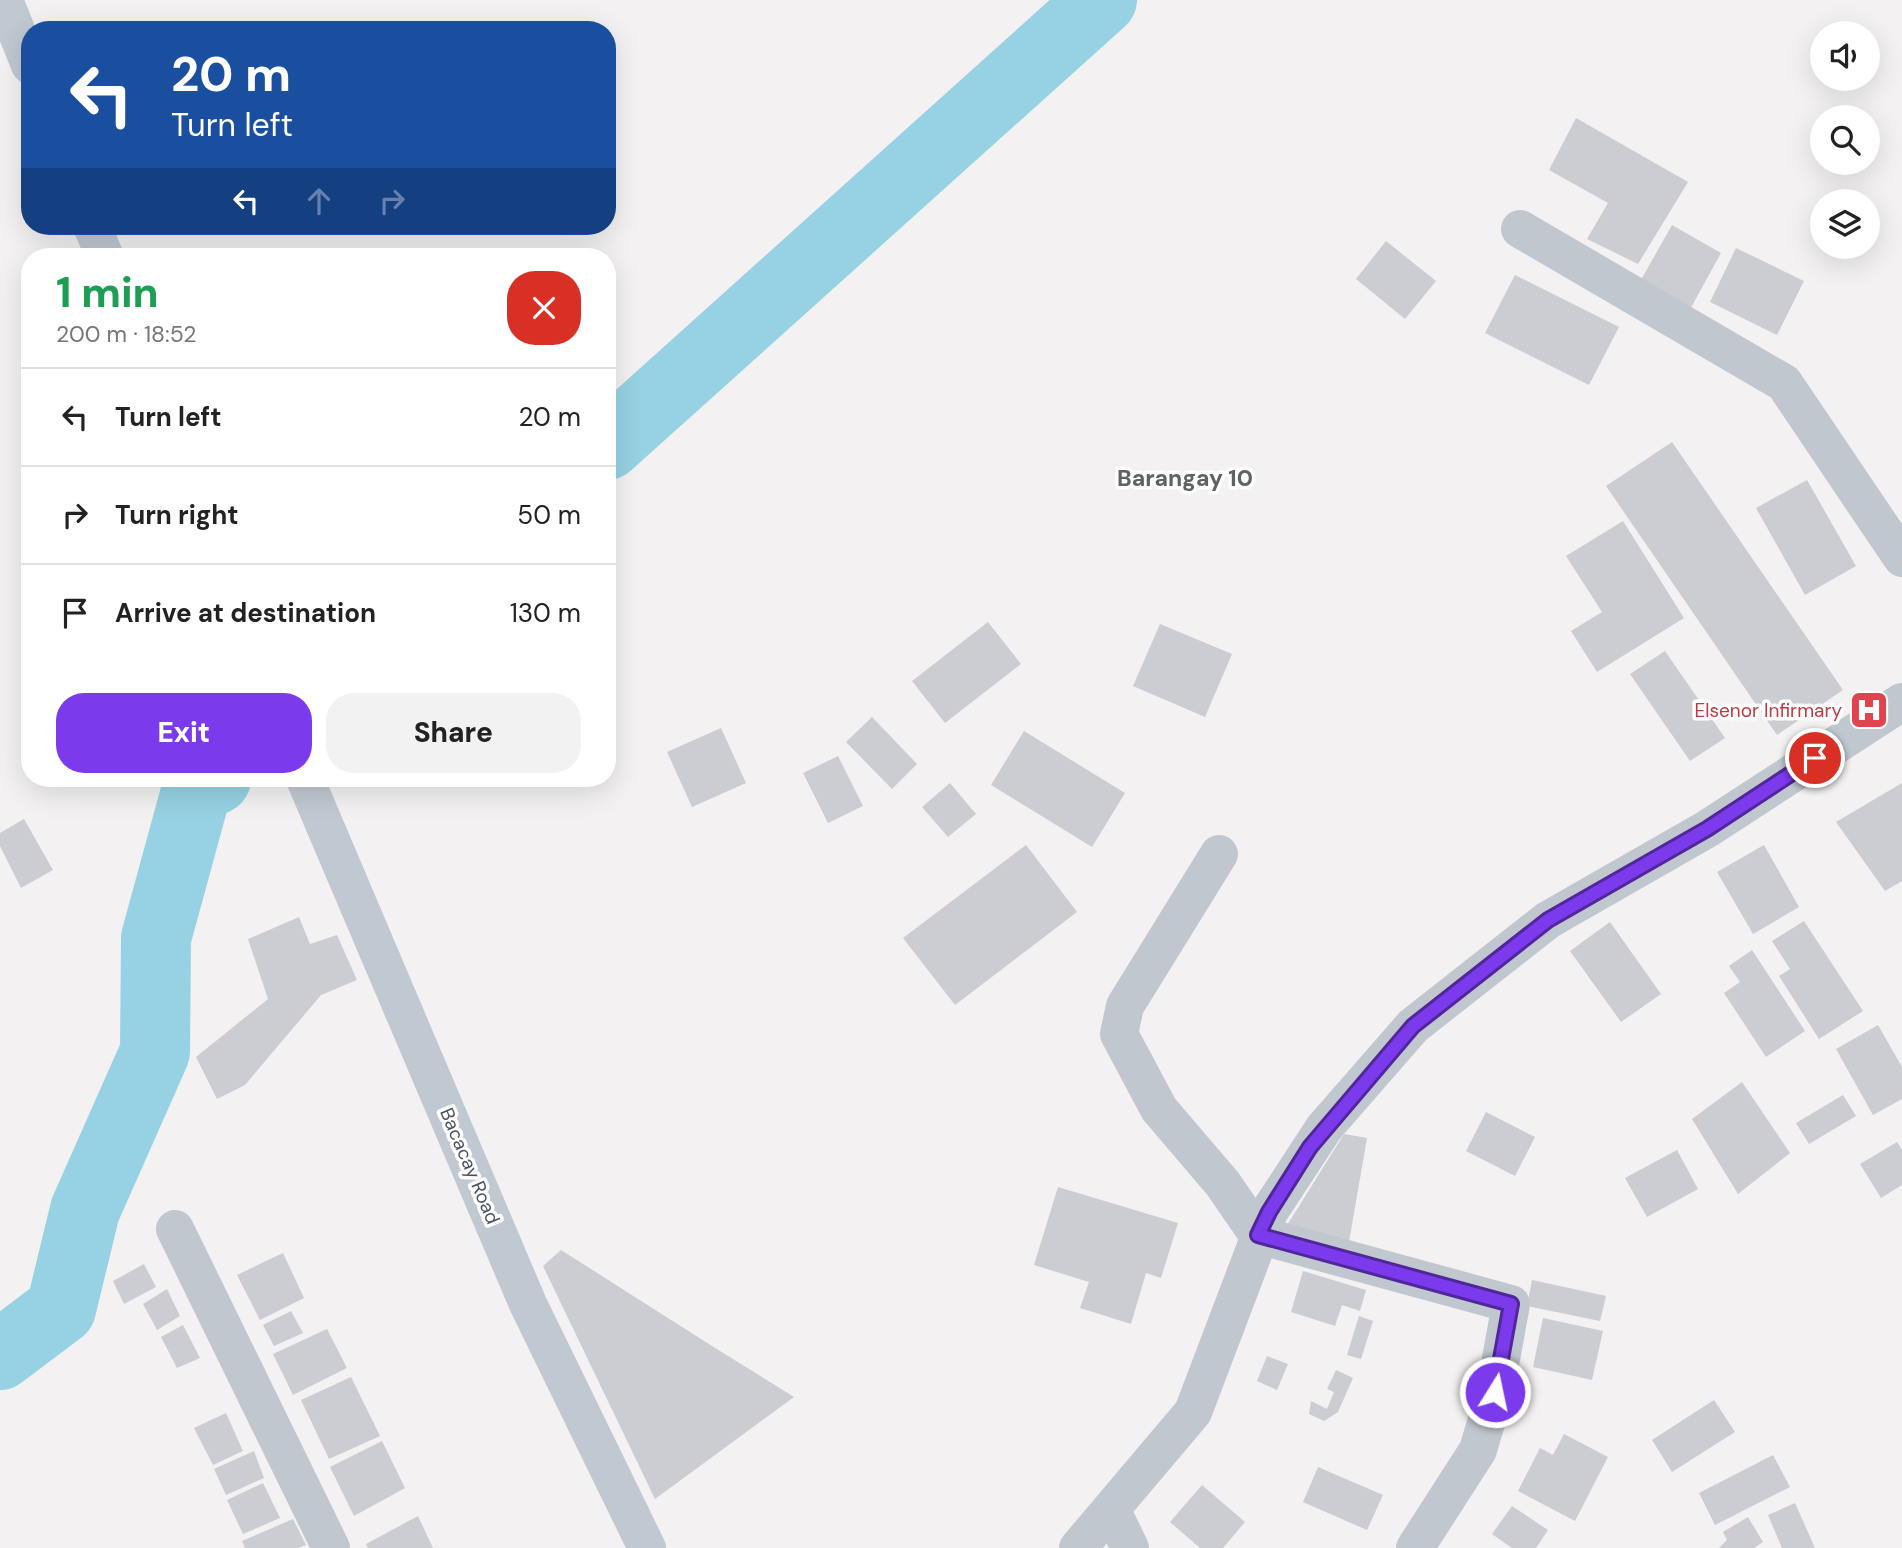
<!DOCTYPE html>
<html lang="en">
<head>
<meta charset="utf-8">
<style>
  body { margin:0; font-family:"DM Sans",sans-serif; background:#f2f2f2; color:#222; height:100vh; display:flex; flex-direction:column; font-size:26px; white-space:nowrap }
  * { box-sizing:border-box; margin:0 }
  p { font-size:23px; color:#767676 }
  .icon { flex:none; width:38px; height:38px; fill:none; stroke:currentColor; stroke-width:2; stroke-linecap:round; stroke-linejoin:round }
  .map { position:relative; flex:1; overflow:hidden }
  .drawer { position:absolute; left:21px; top:248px; width:595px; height:539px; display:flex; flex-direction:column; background:#fff; border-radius:28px; box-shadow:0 7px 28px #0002 }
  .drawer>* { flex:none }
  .hud { position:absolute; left:21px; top:21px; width:595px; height:214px; border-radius:28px; box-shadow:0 7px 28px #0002; background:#1a4fa0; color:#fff; overflow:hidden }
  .buttons { position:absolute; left:1810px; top:21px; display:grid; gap:14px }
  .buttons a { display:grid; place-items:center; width:70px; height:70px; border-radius:50%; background:#fff; box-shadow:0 7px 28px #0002; font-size:35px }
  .pin { position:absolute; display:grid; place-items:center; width:60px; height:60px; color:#fff; margin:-30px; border:4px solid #fff; border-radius:50%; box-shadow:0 2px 7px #0007 }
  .me { position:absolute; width:77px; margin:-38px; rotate:10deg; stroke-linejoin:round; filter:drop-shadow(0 0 5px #0008) }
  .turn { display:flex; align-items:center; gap:24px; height:147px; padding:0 35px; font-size:32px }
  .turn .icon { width:91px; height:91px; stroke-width:2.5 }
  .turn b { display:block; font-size:49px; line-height:60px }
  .lanes { display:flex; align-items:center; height:66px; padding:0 35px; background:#0003; justify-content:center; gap:35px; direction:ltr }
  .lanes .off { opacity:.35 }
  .round { display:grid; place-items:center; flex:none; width:74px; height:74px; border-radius:28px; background:#f2f2f2 }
  .summary { display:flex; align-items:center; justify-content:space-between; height:119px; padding:0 35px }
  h1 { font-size:42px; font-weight:800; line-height:52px; color:#1e9e55 }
  .cta { display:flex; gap:14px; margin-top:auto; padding:14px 35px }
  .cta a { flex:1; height:80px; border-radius:28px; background:#7c3aed; color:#fff; font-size:28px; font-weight:800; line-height:80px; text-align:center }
  .cta a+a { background:#f2f2f2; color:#222 }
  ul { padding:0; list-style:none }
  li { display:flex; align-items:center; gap:21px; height:98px; padding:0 35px; border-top:2px solid #e0e0e0 }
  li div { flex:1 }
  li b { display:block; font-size:26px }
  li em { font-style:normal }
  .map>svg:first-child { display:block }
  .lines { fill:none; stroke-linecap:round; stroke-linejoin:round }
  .river { stroke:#96d2e3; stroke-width:70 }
  .building { fill:#cbcdd2 }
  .minor { stroke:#c0c7ce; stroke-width:38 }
  .secondary { stroke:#c0c8d2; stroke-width:38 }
  .route-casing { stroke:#51269a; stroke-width:18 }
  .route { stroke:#7c3aed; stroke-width:12 }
  .labels { text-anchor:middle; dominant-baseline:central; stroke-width:7; stroke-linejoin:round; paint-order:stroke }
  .health-label { font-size:19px; fill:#be3a42; stroke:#fff; text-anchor:end }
  .street-label { font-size:19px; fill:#4a535c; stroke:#fff }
  .quarter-label { font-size:23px; font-weight:bold; fill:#5e6165; stroke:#fff }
</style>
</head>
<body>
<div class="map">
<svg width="1902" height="1548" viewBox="0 0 1902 1548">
  <rect width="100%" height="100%" fill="#f3f1f1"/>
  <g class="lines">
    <path class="river" d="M 607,445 L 1102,0
      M 0,1355 L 61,1309 L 85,1210 L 155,1052 L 156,938 L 197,788 L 216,779"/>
  </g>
  <path class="building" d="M 1576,118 L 1688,182 L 1638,264 L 1587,239 L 1608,203 L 1549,170 Z
    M 1672,225 L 1721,253 L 1688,313 L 1638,285 Z
    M 1386,241 L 1436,281 L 1405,319 L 1356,279 Z
    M 1736,248 L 1804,281 L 1777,335 L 1710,302 Z
    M 1515,275 L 1619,327 L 1589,385 L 1485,333 Z
    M 1672,442 L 1843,690 L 1777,735 L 1606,486 Z
    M 1807,480 L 1856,566 L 1805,595 L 1756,508 Z
    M 1623,521 L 1684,618 L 1597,672 L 1571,631 L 1602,612 L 1566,556 Z
    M 988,622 L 1021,664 L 945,723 L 912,681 Z
    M 1160,624 L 1232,654 L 1205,717 L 1133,686 Z
    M 1665,651 L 1725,738 L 1690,761 L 1630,674 Z
    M 872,717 L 917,764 L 892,789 L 846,742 Z
    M 721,728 L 746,783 L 692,807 L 667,752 Z
    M 1024,731 L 1125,793 L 1092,847 L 991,785 Z
    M 838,756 L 863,806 L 828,823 L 803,773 Z
    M 950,783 L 976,814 L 948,837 L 922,807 Z
    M 1902,783 L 1902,881 L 1885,891 L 1836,822 Z
    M 24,819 L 53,870 L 21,888 L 0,846 L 0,833 Z
    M 1026,845 L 1077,912 L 955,1005 L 903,938 Z
    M 1764,845 L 1799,907 L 1753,934 L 1717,872 Z
    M 299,917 L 310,944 L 337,935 L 357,980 L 321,995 L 245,1085 L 217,1099 L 196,1057 L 268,999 L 248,939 Z
    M 1804,921 L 1863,1011 L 1819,1039 L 1779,976 L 1790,969 L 1772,941 Z
    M 1610,922 L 1661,994 L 1621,1022 L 1570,951 Z
    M 1752,950 L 1805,1031 L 1766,1057 L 1724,993 L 1740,982 L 1729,966 Z
    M 1878,1025 L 1902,1067 L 1902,1099 L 1873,1115 L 1836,1049 Z
    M 1742,1082 L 1790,1153 L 1738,1194 L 1692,1119 Z
    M 1843,1095 L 1856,1116 L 1809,1144 L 1796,1123 Z
    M 1486,1112 L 1535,1137 L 1515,1176 L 1466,1151 Z
    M 1344,1134 L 1367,1138 L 1349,1242 L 1284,1230 Z
    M 1897,1142 L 1902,1150 L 1902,1185 L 1881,1198 L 1860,1164 Z
    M 1677,1150 L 1698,1189 L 1647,1217 L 1625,1178 Z
    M 1058,1187 L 1178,1223 L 1161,1278 L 1146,1273 L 1131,1324 L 1080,1308 L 1089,1282 L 1034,1265 Z
    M 561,1250 L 712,1346 L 794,1397 L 655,1499 L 543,1266 Z
    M 283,1253 L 304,1298 L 260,1320 L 237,1275 Z
    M 144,1264 L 156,1287 L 124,1304 L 113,1281 Z
    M 1303,1271 L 1366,1290 L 1360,1311 L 1342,1305 L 1335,1326 L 1291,1312 Z
    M 1532,1280 L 1606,1296 L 1600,1321 L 1527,1306 Z
    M 167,1289 L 180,1316 L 157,1330 L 143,1304 Z
    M 291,1311 L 303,1333 L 274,1346 L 263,1325 Z
    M 1359,1316 L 1373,1321 L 1361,1359 L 1347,1355 Z
    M 1543,1318 L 1603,1331 L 1592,1380 L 1533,1367 Z
    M 183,1325 L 200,1358 L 177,1368 L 161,1337 Z
    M 327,1329 L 347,1368 L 293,1395 L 273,1354 Z
    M 1267,1356 L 1288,1364 L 1277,1390 L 1257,1381 Z
    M 1336,1370 L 1353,1378 L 1338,1412 L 1324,1421 L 1309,1414 L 1311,1401 L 1327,1409 L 1334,1392 L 1327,1389 Z
    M 351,1377 L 380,1436 L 329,1459 L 301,1400 Z
    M 1714,1400 L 1735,1432 L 1672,1472 L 1652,1440 Z
    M 226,1413 L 243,1451 L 213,1465 L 194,1428 Z
    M 1564,1434 L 1608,1457 L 1575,1521 L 1518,1491 L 1540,1448 L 1553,1455 Z
    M 382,1441 L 405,1488 L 354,1516 L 330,1467 Z
    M 254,1451 L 264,1478 L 226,1495 L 214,1469 Z
    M 1773,1455 L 1790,1487 L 1715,1525 L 1699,1493 Z
    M 1318,1467 L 1383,1495 L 1367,1530 L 1303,1502 Z
    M 263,1483 L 280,1518 L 243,1534 L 227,1500 Z
    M 1202,1485 L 1245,1522 L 1223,1548 L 1200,1548 L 1170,1522 Z
    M 1795,1503 L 1815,1548 L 1782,1548 L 1768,1515 Z
    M 1512,1506 L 1548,1530 L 1536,1548 L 1512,1548 L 1492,1534 Z
    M 418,1516 L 433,1548 L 368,1548 L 366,1544 Z
    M 1748,1517 L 1763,1542 L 1754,1548 L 1719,1548 L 1727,1540 L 1723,1532 Z
    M 293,1519 L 306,1545 L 298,1548 L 245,1548 L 242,1541 Z"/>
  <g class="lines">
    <path class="minor" d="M 1520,229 L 1784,383 L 1902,558
      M 1219,854 L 1125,1006 L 1119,1034 L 1159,1109 L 1223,1184 L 1258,1235 L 1511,1304 L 1495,1392 L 1478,1450 L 1415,1548
      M 175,1229 L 331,1548
      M 1111,1509 L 1130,1548
      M 1078,1548 L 1193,1412 L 1269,1212 L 1324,1128 L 1413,1026 L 1548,920 L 1707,829 L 1902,702"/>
    <path class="secondary" d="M 4,0 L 30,65
      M 92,226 L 105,257
      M 305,779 L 528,1304 L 647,1548"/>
  </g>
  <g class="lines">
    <g class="route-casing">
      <path id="route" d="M 1495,1392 L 1511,1304 L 1258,1235 L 1269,1212 L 1310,1147 L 1413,1026 L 1548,920 L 1707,829 L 1815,758"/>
    </g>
    <use href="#route" class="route"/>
  </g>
  <defs>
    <g id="hospital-square" transform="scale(2.0125)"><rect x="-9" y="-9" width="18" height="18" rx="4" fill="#e0444e" stroke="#fff"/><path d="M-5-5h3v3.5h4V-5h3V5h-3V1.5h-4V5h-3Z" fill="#fff"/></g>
  </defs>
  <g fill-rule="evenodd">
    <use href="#hospital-square" x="1869" y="710"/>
  </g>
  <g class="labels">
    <g class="health-label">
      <text x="1842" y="710">Elsenor Infirmary</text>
    </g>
    <g class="street-label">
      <text transform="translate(470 1166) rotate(67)">Bacacay Road</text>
    </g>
    <g class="quarter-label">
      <text x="1185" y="478">Barangay 10</text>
    </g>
  </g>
</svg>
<div class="buttons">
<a><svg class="icon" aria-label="sound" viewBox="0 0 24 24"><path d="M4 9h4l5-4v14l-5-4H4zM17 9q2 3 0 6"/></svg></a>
<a><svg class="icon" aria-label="search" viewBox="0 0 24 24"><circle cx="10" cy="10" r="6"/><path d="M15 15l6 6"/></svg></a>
<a><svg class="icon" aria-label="layers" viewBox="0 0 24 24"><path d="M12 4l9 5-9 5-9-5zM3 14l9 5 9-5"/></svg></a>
</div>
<div class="pin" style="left:1815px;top:758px;background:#d93025"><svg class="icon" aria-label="arrive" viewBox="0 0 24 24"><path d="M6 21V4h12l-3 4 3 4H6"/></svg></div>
<svg class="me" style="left:1495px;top:1392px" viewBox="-20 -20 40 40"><circle r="17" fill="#7c3aed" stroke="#fff" stroke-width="3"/><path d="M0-11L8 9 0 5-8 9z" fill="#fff"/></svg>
<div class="hud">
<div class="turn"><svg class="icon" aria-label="left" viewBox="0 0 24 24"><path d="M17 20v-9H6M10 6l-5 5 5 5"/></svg><div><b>20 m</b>Turn left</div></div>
<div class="lanes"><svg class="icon" aria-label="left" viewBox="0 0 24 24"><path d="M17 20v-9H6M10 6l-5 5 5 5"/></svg><svg class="icon off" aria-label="ahead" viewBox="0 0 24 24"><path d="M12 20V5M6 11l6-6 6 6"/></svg><svg class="icon off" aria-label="right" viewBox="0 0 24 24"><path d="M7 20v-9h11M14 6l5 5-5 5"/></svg></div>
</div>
<section class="drawer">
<div class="summary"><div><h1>1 min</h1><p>200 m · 18:52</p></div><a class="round" style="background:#d93025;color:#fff"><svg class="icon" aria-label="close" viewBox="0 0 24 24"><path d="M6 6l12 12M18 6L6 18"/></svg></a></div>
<ul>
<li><svg class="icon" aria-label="left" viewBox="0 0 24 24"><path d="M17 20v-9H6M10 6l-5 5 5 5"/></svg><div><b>Turn left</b></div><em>20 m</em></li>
<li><svg class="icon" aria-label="right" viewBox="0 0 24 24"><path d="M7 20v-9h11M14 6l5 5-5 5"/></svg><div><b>Turn right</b></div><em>50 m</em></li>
<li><svg class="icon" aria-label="arrive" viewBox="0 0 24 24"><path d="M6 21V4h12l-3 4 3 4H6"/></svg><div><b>Arrive at destination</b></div><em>130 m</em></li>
</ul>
<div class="cta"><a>Exit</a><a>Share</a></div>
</section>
</div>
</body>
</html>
